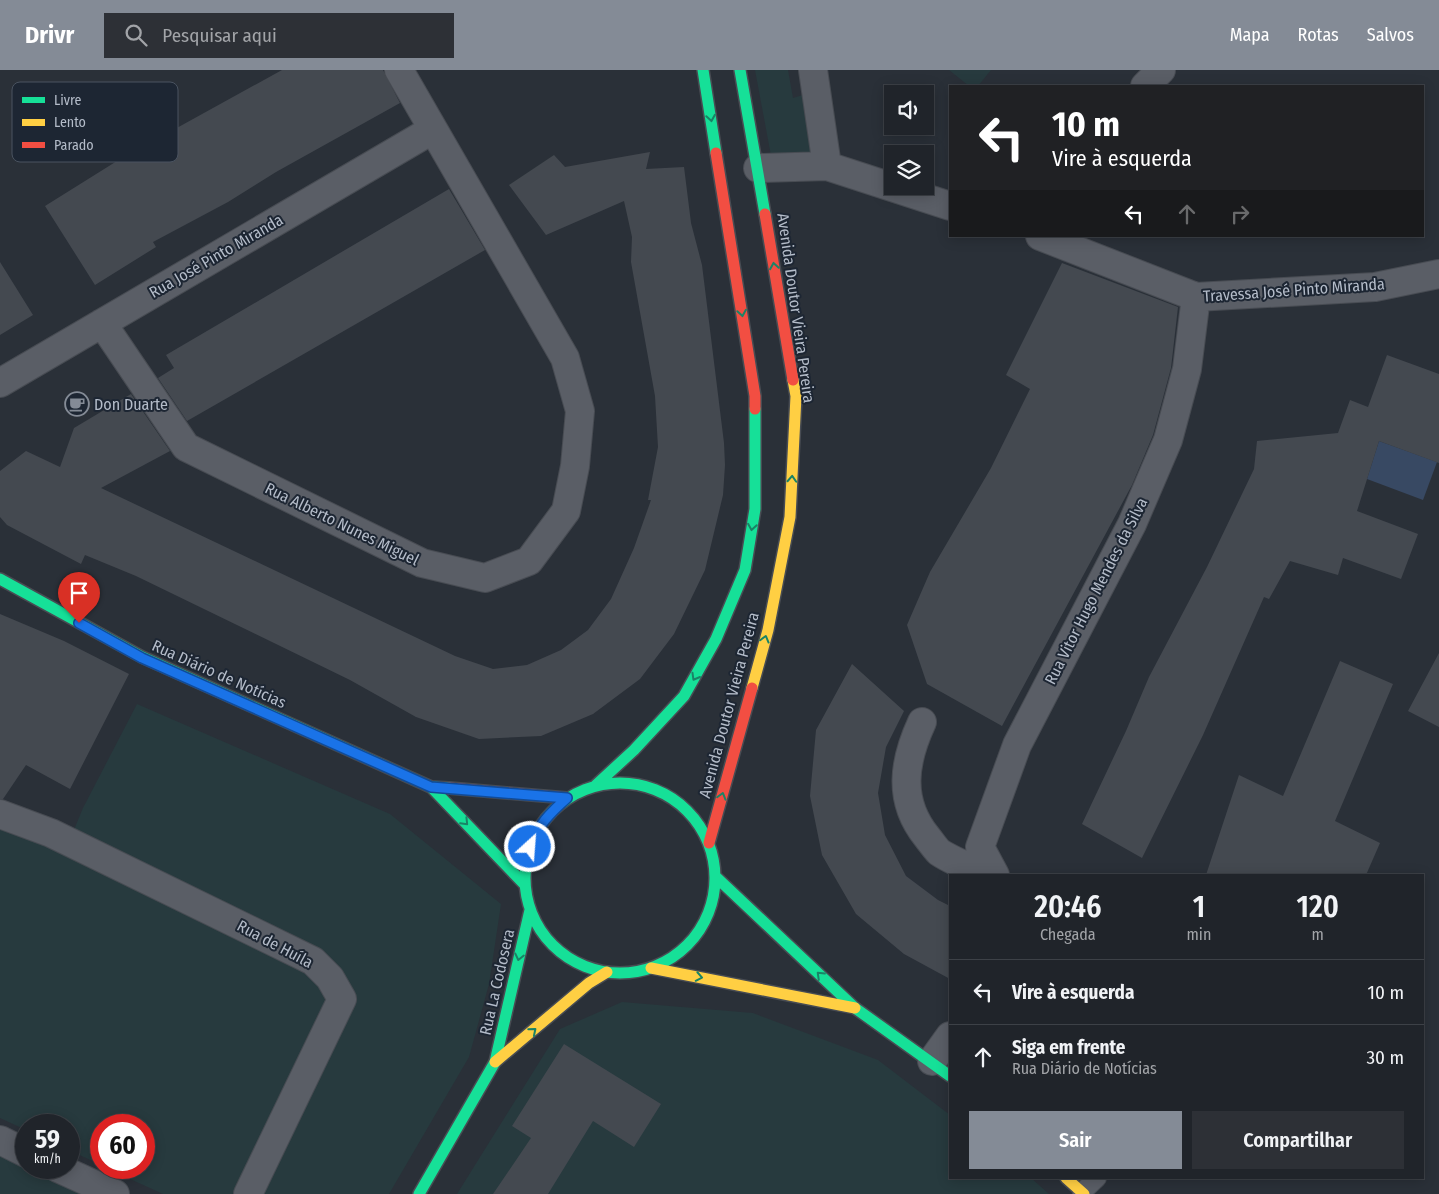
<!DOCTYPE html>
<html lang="pt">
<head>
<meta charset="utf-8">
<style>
  body { margin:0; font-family:"Fira Sans Condensed",sans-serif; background:#2d3036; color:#f1f3f6; height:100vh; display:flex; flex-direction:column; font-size:19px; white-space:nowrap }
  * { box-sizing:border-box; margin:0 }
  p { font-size:16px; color:#a2a4a8 }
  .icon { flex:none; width:28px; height:28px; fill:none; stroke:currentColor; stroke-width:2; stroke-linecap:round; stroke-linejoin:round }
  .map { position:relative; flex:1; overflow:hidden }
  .drawer { position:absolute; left:949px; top:804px; width:475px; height:305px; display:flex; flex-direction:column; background:#20242a; border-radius:0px; box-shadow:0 2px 12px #0003,0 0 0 1px #3d4147 }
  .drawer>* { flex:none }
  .banner { position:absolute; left:949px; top:15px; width:475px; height:152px; border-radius:0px; box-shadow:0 2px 12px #0003,0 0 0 1px #3d4147; background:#202124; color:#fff; overflow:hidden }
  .controls { position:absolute; left:884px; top:15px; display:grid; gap:10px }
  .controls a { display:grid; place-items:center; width:50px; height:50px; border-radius:0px; background:#20242a; box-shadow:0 2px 12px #0003,0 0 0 1px #3d4147; font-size:25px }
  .speed { position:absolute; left:15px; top:1044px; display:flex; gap:10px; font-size:25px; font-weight:700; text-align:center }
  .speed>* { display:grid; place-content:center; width:65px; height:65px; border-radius:50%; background:#20242a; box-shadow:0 2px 12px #0003,0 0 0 1px #3d4147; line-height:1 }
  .speed small { font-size:12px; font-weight:400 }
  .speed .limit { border:8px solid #d22; background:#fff; color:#111 }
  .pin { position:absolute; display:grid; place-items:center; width:42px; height:42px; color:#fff; margin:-51px -21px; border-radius:50% 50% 50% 0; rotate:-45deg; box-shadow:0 0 5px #0007 }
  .pin .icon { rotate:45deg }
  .me { position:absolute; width:55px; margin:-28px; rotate:26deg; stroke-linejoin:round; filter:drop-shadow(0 0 4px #0008) }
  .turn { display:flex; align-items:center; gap:18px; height:105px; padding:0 20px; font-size:22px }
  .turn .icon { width:65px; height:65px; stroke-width:2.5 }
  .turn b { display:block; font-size:35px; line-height:42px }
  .lanes { display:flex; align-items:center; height:48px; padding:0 20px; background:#0003; justify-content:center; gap:25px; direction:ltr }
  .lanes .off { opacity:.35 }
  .eta { display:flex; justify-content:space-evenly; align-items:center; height:85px; text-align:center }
  .eta b { font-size:30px; font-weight:600; line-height:35px }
  .cta { display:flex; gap:10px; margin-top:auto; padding:10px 20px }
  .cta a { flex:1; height:58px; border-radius:0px; background:#848b96; color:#fff; font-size:20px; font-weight:600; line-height:58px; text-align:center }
  .cta a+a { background:#2d3036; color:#f1f3f6 }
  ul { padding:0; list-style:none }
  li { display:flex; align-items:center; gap:15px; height:65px; padding:0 20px; border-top:1px solid #3d4147 }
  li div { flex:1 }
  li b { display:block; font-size:19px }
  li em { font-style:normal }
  header { display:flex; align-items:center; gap:30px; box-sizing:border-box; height:70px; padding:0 25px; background:#848b96; color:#fff }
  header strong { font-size:24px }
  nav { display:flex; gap:28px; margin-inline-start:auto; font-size:18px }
  .search { width:350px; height:45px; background:#2d3036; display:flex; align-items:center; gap:12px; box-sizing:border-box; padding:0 18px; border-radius:0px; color:#a2a4a8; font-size:19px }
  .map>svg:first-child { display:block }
  .green { fill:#273a3e }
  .water { fill:#384963 }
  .building { fill:#444950 }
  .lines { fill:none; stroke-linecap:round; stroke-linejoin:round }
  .lane-casing { stroke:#484c53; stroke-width:20 }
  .street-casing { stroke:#484c53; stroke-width:30 }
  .fast-casing { stroke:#484c53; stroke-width:14 }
  .slow-casing { stroke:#484c53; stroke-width:14 }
  .jam-casing { stroke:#484c53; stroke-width:14 }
  .lane { stroke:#5a5e66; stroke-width:18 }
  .street { stroke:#5a5e66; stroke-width:28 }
  .fast { stroke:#16e098; stroke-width:11 }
  .slow { stroke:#ffcf43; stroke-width:11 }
  .jam { stroke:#f24e42; stroke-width:11 }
  .oneway { stroke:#1a8366 }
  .route-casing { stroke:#114b97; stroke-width:12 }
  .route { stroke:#1a73e8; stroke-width:9 }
  .labels { text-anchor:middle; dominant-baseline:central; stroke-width:4; stroke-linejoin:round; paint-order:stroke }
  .street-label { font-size:16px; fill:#b4bcc9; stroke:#1d2633 }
  .poi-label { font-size:16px; fill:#b4bcc9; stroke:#1d2633; text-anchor:start }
  .key { fill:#1d2633; stroke:#4a5360; stroke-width:1 }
  .key-label { font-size:14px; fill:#b4bcc9 }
</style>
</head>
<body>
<header>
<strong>Drivr</strong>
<div class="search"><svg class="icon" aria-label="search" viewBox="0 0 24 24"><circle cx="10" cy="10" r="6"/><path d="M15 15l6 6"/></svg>Pesquisar aqui</div>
<nav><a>Mapa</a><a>Rotas</a><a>Salvos</a></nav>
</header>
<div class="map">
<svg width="1439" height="1124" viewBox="0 0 1439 1124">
  <rect width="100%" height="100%" fill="#2a3038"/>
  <path class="green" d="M 755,0 L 788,0 L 793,28 L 809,23 L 817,83 L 772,91 Z
    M 949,0 L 991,0 L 978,16 L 969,16 Z
    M 137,634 L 390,744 L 501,834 L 489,914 L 469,987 L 389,1124 L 163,1124 L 106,1098 L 144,1098 L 144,1055 L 101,1055 L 101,1095 L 69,1080 L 69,1055 L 26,1055 L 26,1060 L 0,1048 L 0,759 L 6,756 L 66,779 L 83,738 Z
    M 622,932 L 753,943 L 878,990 L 950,1045 L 950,1108 L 1031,1108 L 1049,1124 L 457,1124 L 560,959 Z
    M 0,1070 L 26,1083 L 26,1098 L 58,1098 L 115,1124 L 0,1124 Z"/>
  <path class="water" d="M 1379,371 L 1437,392 L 1423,430 L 1367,409 Z"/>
  <path class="building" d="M 282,0 L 383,0 L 400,33 L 276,102 L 228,132 L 153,172 L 156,177 L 95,215 L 45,136 L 117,91 Z
    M 650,82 L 646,99 L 684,97 L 691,153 L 702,195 L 724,373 L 725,395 L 723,425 L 705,500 L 674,564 L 640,609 L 593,644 L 541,666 L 479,669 L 416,647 L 350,610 L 136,506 L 85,485 L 81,494 L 7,455 L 0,447 L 0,401 L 26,381 L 60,397 L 74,358 L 131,324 L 170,381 L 101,418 L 455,586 L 493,599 L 527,595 L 561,580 L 588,560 L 611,529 L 634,478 L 651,430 L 648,430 L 658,377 L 655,326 L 631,192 L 632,167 L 624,131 L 546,165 L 509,115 L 554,85 L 565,97 Z
    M 449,119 L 485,180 L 187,351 L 158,308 L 174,298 L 166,285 Z
    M 0,192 L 33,245 L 0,265 Z
    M 1062,193 L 1178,237 L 1171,298 L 1153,365 L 1132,415 L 1002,656 L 927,614 L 907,555 L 930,502 L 991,398 L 1030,319 L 1006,305 Z
    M 1387,285 L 1439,304 L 1439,393 L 1379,371 L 1357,441 L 1418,464 L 1401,509 L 1343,488 L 1338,505 L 1290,491 L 1269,529 L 1264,527 L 1203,665 L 1142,788 L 1082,754 L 1126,661 L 1149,607 L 1207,497 L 1254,399 L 1257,371 L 1338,363 L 1350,330 L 1368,337 Z
    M 0,544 L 64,571 L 129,604 L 70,719 L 26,695 L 3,729 L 0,729 Z
    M 1439,583 L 1439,657 L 1408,641 Z
    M 1340,591 L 1393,614 L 1335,751 L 1380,773 L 1366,805 L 1206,805 L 1239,705 L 1283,726 Z
    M 852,594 L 904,641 L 886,677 L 878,723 L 885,765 L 906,806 L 938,830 L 950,836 L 950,909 L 904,884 L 856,844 L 822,785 L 810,726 L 816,660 Z
    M 564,974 L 661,1034 L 634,1077 L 593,1051 L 548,1124 L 493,1124 L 531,1068 L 512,1056 Z"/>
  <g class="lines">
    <g class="lane-casing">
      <path id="lane" d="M 1082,1122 L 1097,1108"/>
    </g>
    <g class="street-casing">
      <path id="street" d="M 813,0 L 827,96
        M 1145,16 L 1161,0
        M 758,98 L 827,96 L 950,136
        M 1040,166 L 1196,227 L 1375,217 L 1439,204
        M 102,253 L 186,377 L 422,493 L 485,508 L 529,491 L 566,441 L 575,396 L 580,341 L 565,288 L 399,0
        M 0,313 L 432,60
        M 922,652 C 904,691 897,730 927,767 C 931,772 935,778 939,782 C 954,792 971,798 988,805
        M 0,744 L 51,763 L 313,891 L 330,908 L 342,929 L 248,1124
        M 995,805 L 980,777 L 1017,675 L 1132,454 L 1168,370 L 1187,299 L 1196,227
        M 932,991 L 950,966
        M 0,1070 L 26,1083
        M 58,1098 L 115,1124"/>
    </g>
    <g class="fast-casing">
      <path id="fast" d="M 703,0 L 716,83
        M 740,0 L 765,144
        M 0,509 L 142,587 L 431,717 L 449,718
        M525 808a95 95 0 1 1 190 0a95 95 0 1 1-190 0Z
        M 596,715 L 634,680 L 684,626 L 716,569 L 745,500 L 755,439 L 755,339
        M 431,717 L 525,815
        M 715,806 L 855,938 L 950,1006
        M 419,1124 L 495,992 L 530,840"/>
    </g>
    <g class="slow-casing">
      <path id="slow" d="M 752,618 L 768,560 L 790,447 L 796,326 L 793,310
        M 651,898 L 855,938
        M 495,992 L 589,913 L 607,902
        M 1066,1108 L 1084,1124"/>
    </g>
    <g class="jam-casing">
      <path id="jam" d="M 716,83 L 755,326 L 755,339
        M 765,144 L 793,310
        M 449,718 L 567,728
        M 709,773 L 752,618"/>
    </g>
    <use href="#lane" class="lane"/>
    <use href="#street" class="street"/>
    <use href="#fast" class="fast"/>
    <use href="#slow" class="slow"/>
    <use href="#jam" class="jam"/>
  </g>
  <defs><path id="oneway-chevron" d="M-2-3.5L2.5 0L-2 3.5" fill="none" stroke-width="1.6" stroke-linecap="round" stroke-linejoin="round" transform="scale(1.25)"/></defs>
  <g class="oneway">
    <use href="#oneway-chevron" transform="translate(711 48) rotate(81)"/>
    <use href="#oneway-chevron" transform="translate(774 196) rotate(-99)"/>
    <use href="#oneway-chevron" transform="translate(742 243) rotate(81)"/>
    <use href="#oneway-chevron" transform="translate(792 409) rotate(-87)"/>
    <use href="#oneway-chevron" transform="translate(752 457) rotate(99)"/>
    <use href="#oneway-chevron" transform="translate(765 569) rotate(-75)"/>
    <use href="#oneway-chevron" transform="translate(695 607) rotate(120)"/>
    <use href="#oneway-chevron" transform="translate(722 726) rotate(-74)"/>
    <use href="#oneway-chevron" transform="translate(465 752) rotate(46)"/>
    <use href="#oneway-chevron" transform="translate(519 887) rotate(103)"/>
    <use href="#oneway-chevron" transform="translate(820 905) rotate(-136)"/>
    <use href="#oneway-chevron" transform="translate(699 907) rotate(11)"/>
    <use href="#oneway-chevron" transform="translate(533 961) rotate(-40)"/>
  </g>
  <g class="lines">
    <g class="route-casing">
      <path id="route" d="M 79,553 L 142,588 L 431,717 L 567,728 C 551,742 537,756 530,777"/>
    </g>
    <use href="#route" class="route"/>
  </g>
  <defs>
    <g id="cafe-ring" transform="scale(1.25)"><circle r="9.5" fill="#1d2633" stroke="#848b96" stroke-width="1.5"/><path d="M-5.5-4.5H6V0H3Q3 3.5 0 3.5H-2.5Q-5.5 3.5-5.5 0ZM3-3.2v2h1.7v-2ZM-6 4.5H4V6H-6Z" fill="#848b96"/></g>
  </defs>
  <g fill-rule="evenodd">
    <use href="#cafe-ring" x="77" y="334"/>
  </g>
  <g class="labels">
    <g class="street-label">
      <text transform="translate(216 186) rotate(-30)">Rua José Pinto Miranda</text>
      <text transform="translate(1294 220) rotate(-4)">Travessa José Pinto Miranda</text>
      <text transform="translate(796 238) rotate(82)">Avenida Doutor Vieira Pereira</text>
      <text transform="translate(342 454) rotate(26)">Rua Alberto Nunes Miguel</text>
      <text transform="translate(1096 521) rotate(-63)">Rua Vitor Hugo Mendes da Silva</text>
      <text transform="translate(219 604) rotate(24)">Rua Diário de Notícias</text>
      <text transform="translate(729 635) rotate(-75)">Avenida Doutor Vieira Pereira</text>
      <text transform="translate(275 874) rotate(28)">Rua de Huíla</text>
      <text transform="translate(497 912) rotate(-77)">Rua La Codosera</text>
    </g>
    <g class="poi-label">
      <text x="94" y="334">Don Duarte</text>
    </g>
  </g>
  <rect x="12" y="12" width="166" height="80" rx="8" class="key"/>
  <rect x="22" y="27" width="23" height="6" fill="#16e098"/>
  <rect x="22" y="49" width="23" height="7" fill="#ffcf43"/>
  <rect x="22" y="72" width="23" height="6" fill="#f24e42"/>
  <g class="key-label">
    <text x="54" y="35">Livre</text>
    <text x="54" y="57">Lento</text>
    <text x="54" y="80">Parado</text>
  </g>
</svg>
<div class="controls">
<a><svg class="icon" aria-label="sound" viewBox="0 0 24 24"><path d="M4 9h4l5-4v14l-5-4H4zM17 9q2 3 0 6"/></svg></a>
<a><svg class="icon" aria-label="layers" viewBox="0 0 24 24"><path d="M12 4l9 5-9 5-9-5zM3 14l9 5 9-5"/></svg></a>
</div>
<div class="speed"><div>59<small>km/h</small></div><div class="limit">60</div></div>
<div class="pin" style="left:79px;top:553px;background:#d93025"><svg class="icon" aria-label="arrive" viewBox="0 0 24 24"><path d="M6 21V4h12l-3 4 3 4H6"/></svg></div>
<svg class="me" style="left:530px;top:777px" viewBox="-20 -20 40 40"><circle r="17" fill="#1a73e8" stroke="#fff" stroke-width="3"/><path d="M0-11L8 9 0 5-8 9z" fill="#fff"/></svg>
<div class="banner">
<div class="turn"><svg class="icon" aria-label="left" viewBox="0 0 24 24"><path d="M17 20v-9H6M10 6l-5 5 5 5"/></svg><div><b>10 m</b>Vire à esquerda</div></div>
<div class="lanes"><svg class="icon" aria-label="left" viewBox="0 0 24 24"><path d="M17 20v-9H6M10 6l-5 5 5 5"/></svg><svg class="icon off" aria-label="ahead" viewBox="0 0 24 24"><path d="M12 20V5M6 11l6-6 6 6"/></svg><svg class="icon off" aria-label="right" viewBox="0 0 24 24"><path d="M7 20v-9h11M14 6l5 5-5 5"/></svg></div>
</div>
<section class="drawer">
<div class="eta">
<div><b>20:46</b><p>Chegada</p></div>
<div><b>1</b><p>min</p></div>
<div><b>120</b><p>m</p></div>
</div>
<ul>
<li><svg class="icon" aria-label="left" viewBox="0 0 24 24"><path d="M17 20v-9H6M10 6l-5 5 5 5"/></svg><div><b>Vire à esquerda</b></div><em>10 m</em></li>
<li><svg class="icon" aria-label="ahead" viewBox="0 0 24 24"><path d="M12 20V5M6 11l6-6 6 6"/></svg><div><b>Siga em frente</b><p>Rua Diário de Notícias</p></div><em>30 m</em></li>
</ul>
<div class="cta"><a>Sair</a><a>Compartilhar</a></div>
</section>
</div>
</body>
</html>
